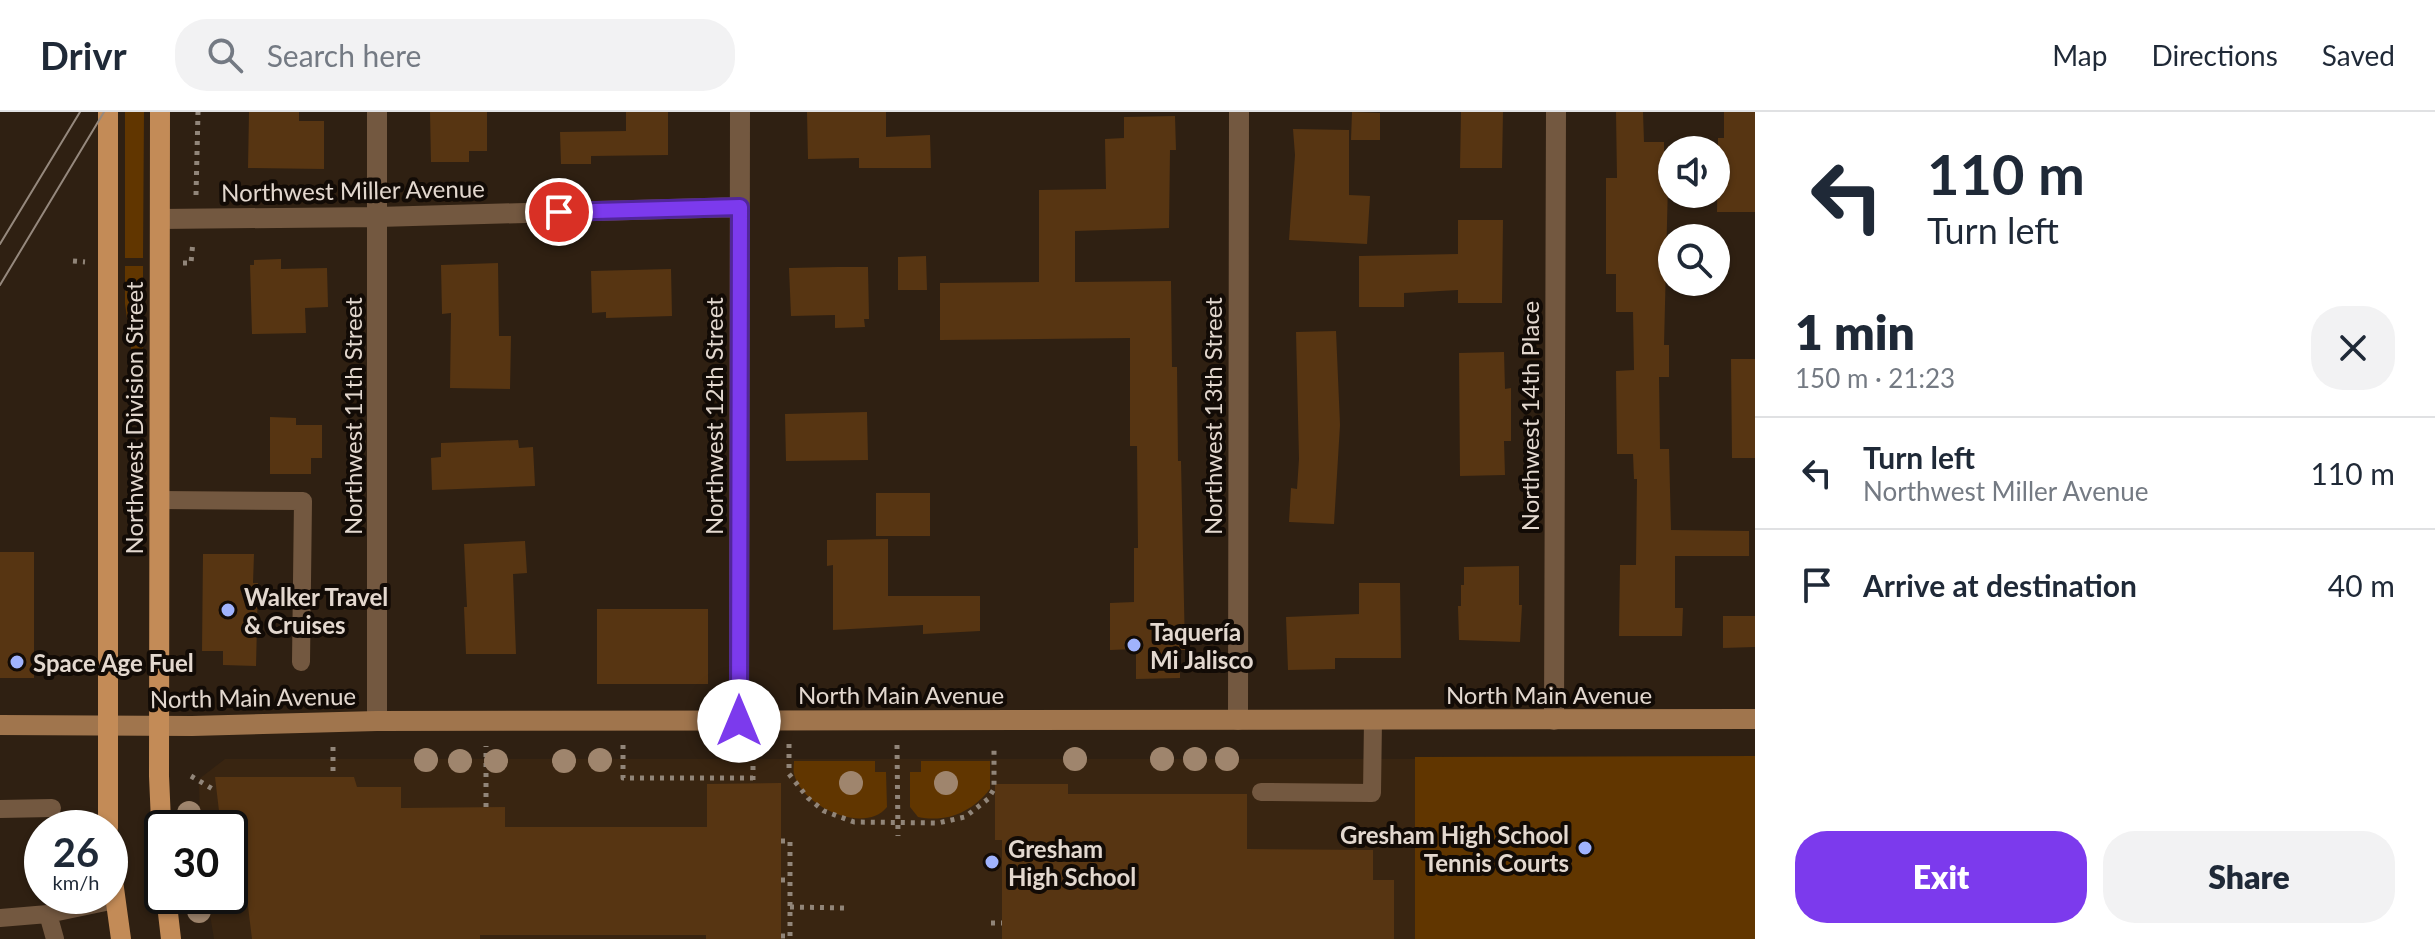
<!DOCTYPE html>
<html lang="en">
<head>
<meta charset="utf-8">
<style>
  body { margin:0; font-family:Lato,sans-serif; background:#f2f2f3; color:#1f2937; height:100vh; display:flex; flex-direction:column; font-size:30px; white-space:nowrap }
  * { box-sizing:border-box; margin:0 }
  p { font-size:26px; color:#747a83 }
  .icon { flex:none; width:44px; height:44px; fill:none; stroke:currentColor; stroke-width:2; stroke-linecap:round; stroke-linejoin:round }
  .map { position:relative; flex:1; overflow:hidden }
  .details { display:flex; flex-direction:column; background:#fff; width:680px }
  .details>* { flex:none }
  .guide { background:#fff; color:#1f2937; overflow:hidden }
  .tools { position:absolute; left:1658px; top:24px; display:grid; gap:16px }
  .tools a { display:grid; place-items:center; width:72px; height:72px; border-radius:50%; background:#fff; box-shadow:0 2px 6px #0004; font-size:40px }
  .speed { position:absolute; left:24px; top:698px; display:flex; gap:16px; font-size:40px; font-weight:700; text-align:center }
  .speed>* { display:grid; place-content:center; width:104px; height:104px; border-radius:50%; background:#fff; box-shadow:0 2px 6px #0004; line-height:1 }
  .speed small { font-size:20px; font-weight:400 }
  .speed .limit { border:4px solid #111; border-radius:12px; background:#fff; color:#111 }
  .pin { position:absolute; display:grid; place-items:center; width:68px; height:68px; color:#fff; margin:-34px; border:4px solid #fff; border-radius:50%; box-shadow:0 2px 8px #0007 }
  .me { position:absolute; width:88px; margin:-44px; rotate:0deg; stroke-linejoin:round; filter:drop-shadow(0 0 6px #0008) }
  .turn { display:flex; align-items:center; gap:28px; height:168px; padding:0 40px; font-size:36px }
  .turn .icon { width:104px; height:104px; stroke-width:2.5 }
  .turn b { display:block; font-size:56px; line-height:68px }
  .round { display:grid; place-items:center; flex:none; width:84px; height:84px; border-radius:32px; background:#f2f2f3 }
  .head { display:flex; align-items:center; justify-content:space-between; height:136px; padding:0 40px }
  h1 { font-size:48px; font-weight:800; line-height:60px }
  .action { display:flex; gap:16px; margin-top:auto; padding:16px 40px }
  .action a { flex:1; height:92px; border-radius:32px; background:#7c3aed; color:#fff; font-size:32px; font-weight:800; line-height:92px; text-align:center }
  .action a+a { background:#f2f2f3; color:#1f2937 }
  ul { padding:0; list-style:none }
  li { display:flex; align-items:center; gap:24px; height:112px; padding:0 40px; border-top:2px solid #e0e1e3 }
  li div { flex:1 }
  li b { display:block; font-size:30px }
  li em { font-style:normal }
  header { display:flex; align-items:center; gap:48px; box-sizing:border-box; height:112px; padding:0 40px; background:#fff; border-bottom:2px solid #e0e1e3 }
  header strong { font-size:38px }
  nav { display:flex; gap:44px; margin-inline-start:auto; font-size:28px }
  .search { width:560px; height:72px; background:#f2f2f3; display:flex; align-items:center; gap:20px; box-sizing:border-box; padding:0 28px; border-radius:32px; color:#747a83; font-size:30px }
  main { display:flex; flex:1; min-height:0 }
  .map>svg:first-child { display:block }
  .built { fill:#392511 }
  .green { fill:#613600 }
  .building { fill:#573512 }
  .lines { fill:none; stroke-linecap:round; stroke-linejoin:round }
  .path { stroke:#918579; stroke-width:5; stroke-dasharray:4 6; stroke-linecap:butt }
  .lane { stroke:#735840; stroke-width:18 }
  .street { stroke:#735840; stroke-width:20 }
  .secondary { stroke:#a0754d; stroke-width:20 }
  .primary { stroke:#c38b57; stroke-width:20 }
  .tram { stroke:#95887d; stroke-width:2 }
  .tree { fill:#9f856d }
  .route-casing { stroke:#51269a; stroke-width:20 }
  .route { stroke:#7c3aed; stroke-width:14 }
  .poi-dot { fill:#a0b3fd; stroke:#120b06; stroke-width:3 }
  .labels { text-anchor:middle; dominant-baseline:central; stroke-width:8; stroke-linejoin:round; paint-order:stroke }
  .street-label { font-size:24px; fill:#e3d8cf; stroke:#120b06 }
  .poi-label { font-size:24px; font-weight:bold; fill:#e3d8cf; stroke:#120b06; text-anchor:start }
</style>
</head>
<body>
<header>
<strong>Drivr</strong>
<div class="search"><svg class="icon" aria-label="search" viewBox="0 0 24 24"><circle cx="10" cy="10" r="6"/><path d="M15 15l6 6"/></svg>Search here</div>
<nav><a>Map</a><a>Directions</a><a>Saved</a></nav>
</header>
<main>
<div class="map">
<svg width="1755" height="827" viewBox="0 0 1755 827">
  <rect width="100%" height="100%" fill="#2f2012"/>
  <path class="built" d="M 225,647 L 1755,647 L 1755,827 L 214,827 L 207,784 L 230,784 L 230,716 L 200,716 L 199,667 Z"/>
  <path class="green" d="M 125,0 L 144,0 L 143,146 L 125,146 Z
    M 125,154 L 143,154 L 143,272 L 136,272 L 125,192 Z
    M 1755,644 L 1755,827 L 1415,827 L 1415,645 Z
    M 794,649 L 875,649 L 875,660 L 886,660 L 887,695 C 865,723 802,695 794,662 C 793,658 794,653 794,649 Z
    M 921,649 L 990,649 L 990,677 C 972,700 947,711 918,705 L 910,695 L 910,660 L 921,660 Z"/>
  <path class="building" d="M 249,0 L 299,0 L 299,9 L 324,9 L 324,57 L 248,56 Z
    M 430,0 L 487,0 L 487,39 L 469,39 L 469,50 L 431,50 Z
    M 626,0 L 668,0 L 668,43 L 591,44 L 591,52 L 561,52 L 560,20 L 626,19 Z
    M 807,0 L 886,0 L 886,25 L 930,23 L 931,56 L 859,56 L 859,46 L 808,47 Z
    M 1352,0 L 1380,1 L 1380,28 L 1351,28 Z
    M 1461,0 L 1503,0 L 1502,56 L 1460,56 Z
    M 1616,0 L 1643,0 L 1644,30 L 1664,30 L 1664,71 L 1668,71 L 1664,233 L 1669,233 L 1669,265 L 1659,265 L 1660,337 L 1669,337 L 1671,418 L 1749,419 L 1749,444 L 1675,444 L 1675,496 L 1683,496 L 1682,524 L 1619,524 L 1620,453 L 1636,453 L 1637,367 L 1634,367 L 1633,342 L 1617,342 L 1616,259 L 1634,258 L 1633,200 L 1616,200 L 1616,162 L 1606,162 L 1606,66 L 1617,66 Z
    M 1724,0 L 1755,0 L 1755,100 L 1717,100 L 1718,26 L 1724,26 Z
    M 1175,4 L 1176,38 L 1170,38 L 1169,116 L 1075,119 L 1075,170 L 1171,169 L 1172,255 L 1177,255 L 1178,349 L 1181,349 L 1185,538 L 1180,538 L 1180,566 L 1136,567 L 1136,537 L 1110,538 L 1110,491 L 1134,490 L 1134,436 L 1138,436 L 1137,334 L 1130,334 L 1130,226 L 940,228 L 940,171 L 1039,170 L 1039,78 L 1106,77 L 1105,27 L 1124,26 L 1124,5 Z
    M 1293,17 L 1349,18 L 1349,83 L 1370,84 L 1367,132 L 1289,128 L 1295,43 Z
    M 1458,108 L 1503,108 L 1502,191 L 1458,191 L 1458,178 L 1404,181 L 1404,195 L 1359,195 L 1359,144 L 1458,142 Z
    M 926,144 L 927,178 L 898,178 L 898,145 Z
    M 281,147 L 281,157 L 327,156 L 328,195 L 305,196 L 306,221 L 252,222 L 250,153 L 254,153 L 254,148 Z
    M 498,151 L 499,224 L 511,224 L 510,277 L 450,276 L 451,201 L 442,202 L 441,153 Z
    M 837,155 L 868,155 L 869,207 L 864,207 L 865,215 L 835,216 L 835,203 L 791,204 L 789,156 Z
    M 671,157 L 672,204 L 606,206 L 606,200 L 592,201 L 591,159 Z
    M 1336,219 L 1340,313 L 1334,412 L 1289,410 L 1291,376 L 1297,377 L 1299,347 L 1296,220 Z
    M 1504,240 L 1505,277 L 1511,276 L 1511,329 L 1504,329 L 1505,363 L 1460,364 L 1459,241 Z
    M 1731,247 L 1755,247 L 1755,346 L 1732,346 Z
    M 867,300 L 868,348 L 786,349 L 785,302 Z
    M 270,305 L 296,306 L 296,313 L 322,313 L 322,346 L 311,346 L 311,362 L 270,362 Z
    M 518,328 L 519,336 L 533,335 L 535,374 L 432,378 L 431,346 L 441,345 L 441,331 Z
    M 876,381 L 930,381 L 930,424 L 876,424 Z
    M 888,427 L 888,484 L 980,484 L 980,519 L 923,522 L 923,513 L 833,518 L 833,453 L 827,454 L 827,428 Z
    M 525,429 L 527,461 L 513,462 L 516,542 L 466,542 L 464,495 L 467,495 L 464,432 Z
    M 0,440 L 34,440 L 34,566 L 0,566 Z
    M 203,442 L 254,442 L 253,471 L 258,471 L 256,554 L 223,553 L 223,539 L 202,539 Z
    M 1519,454 L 1519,493 L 1522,493 L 1520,530 L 1459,528 L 1458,494 L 1461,494 L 1461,473 L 1464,473 L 1464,455 Z
    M 1359,471 L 1400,471 L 1401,546 L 1335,546 L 1335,557 L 1288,558 L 1286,505 L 1359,502 Z
    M 597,497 L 708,497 L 708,572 L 597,572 Z
    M 1723,504 L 1755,504 L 1755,535 L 1723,536 Z
    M 215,665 L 354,665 L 357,675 L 401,675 L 401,696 L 505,695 L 505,715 L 707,715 L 707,672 L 781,671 L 781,827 L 706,827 L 706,823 L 480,823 L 480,827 L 252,827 L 245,770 L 230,773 L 230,716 L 221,716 Z
    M 995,672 L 1068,672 L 1068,682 L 1247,682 L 1247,737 L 1373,738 L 1373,768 L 1394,768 L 1394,827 L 1002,827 L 1002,728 L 995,728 Z"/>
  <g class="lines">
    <path class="path" d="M 196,83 L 198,0
      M 73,149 L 85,150
      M 183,151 L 191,151 L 193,129
      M 789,632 L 789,662 L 808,686 L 824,699 L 854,710 L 938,711 L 965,705 L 988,687 L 994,677 L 994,633
      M 623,633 L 623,666 L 753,666
      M 897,633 L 898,724
      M 753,634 L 753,672
      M 333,635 L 333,665
      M 191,664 L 216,679
      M 486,695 L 486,634
      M 781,729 L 790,729 L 790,827
      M 781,768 L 790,768
      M 790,795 L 847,796
      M 991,811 L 1002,811
      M 781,824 L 790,824"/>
    <path class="lane" d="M 159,388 L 303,389 L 301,550
      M 1261,680 L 1372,681 L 1373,608
      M 0,697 L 52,696
      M 48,802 L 115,788
      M 0,806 L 48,802 L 55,827"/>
    <path class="street" d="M 377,0 L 377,609
      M 160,107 L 378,105 L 740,95
      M 1238,608 L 1239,0
      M 1554,608 L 1556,0
      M 739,609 L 740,0"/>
    <path class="secondary" d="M 0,613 L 192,614 L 377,609 L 1755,607"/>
    <path class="primary" d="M 160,0 L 159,664 L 162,732
      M 108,716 L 108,0
      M 110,747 L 121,827
      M 166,784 L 171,827"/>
    <path class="tram" d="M 0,132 L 80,0
      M 0,173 L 104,0"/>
  </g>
  <g class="tree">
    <circle cx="1075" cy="647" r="12"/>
    <circle cx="1162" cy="647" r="12"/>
    <circle cx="1195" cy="647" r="12"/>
    <circle cx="1227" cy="647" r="12"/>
    <circle cx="426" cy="648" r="12"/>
    <circle cx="600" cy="648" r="12"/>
    <circle cx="460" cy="649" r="12"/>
    <circle cx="496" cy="649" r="12"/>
    <circle cx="564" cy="649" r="12"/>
    <circle cx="851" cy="671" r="12"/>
    <circle cx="946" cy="671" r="12"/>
    <circle cx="189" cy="701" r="12"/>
    <circle cx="199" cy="799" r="12"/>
  </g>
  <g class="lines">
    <g class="route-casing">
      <path id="route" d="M 559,100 L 740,95 L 739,609"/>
    </g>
    <use href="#route" class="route"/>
  </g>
  <g class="poi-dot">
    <circle cx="228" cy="498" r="8"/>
    <circle cx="1134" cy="533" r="8"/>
    <circle cx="17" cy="550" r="8"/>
    <circle cx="1585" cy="736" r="8"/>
    <circle cx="992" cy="750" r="8"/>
  </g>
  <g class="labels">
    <g class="street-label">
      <text transform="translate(353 78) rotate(-1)">Northwest Miller Avenue</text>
      <text transform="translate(352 304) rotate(-90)">Northwest 11th Street</text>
      <text transform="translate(713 304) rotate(-90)">Northwest 12th Street</text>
      <text transform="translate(1212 304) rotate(-90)">Northwest 13th Street</text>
      <text transform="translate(1529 304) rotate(-90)">Northwest 14th Place</text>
      <text transform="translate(133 306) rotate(-90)">Northwest Division Street</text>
      <text x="901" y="582">North Main Avenue</text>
      <text x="1549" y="582">North Main Avenue</text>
      <text transform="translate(253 585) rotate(-1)">North Main Avenue</text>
    </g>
    <g class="poi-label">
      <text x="244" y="484">Walker Travel<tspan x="244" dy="28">&amp; Cruises</tspan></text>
      <text x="1150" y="519">Taquería<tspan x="1150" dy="28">Mi Jalisco</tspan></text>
      <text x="33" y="550">Space Age Fuel</text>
      <text x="1569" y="722" text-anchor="end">Gresham High School<tspan x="1569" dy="28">Tennis Courts</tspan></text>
      <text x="1008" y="736">Gresham<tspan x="1008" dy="28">High School</tspan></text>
    </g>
  </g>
</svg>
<div class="tools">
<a><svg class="icon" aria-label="sound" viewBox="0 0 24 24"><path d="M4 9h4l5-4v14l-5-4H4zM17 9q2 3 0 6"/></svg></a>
<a><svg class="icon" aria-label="search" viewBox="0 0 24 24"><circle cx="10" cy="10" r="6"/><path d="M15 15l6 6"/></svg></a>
</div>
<div class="speed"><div>26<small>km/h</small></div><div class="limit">30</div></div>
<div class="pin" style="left:559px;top:100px;background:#d93025"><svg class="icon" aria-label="arrive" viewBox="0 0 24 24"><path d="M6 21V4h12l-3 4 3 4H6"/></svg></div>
<svg class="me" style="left:739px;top:609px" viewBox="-20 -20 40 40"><circle r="19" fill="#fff"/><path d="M0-13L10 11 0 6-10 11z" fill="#7c3aed"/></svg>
</div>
<section class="details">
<div class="guide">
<div class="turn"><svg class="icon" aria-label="left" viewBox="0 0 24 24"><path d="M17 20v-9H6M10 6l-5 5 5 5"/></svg><div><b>110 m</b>Turn left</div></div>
</div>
<div class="head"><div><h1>1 min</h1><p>150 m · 21:23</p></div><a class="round"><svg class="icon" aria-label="close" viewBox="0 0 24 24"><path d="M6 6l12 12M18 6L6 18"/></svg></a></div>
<ul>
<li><svg class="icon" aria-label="left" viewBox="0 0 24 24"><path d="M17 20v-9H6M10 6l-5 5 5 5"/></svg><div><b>Turn left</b><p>Northwest Miller Avenue</p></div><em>110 m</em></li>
<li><svg class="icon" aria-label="arrive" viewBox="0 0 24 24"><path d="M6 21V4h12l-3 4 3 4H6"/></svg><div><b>Arrive at destination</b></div><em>40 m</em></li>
</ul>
<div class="action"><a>Exit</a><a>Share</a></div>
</section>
</main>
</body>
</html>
